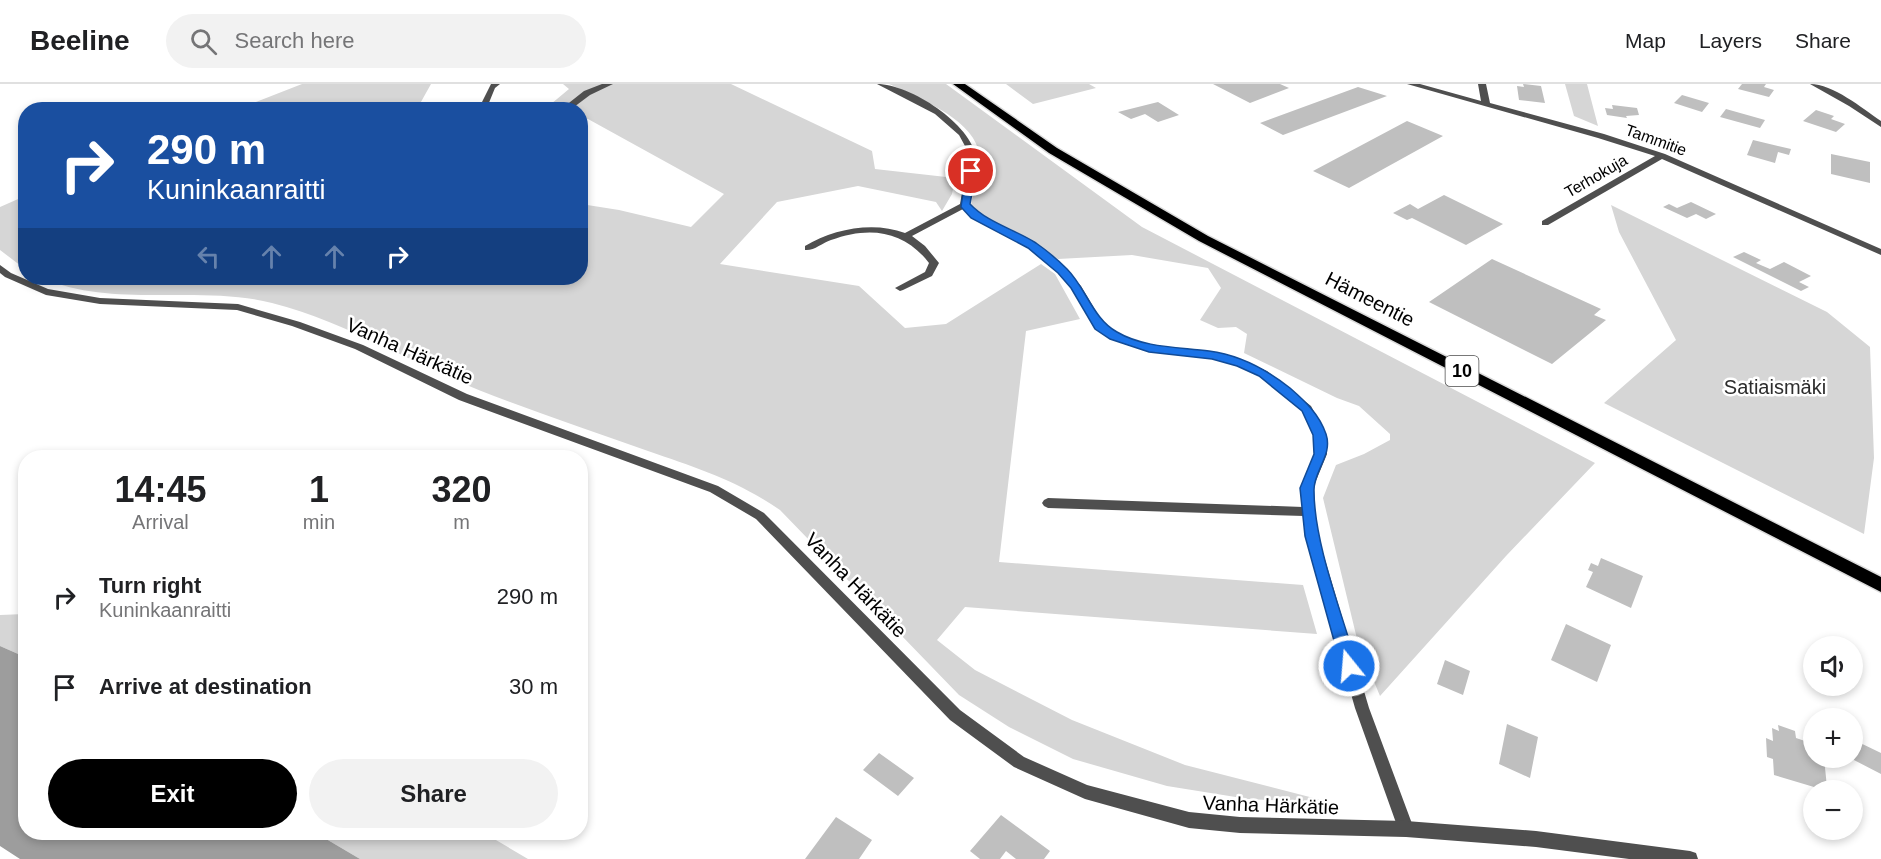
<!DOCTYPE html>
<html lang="en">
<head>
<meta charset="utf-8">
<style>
  body { margin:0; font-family:Arial,sans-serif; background:#f2f2f2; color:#202124; height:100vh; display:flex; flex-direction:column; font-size:22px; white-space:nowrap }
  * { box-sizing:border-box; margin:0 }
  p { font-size:20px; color:#757577 }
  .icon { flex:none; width:33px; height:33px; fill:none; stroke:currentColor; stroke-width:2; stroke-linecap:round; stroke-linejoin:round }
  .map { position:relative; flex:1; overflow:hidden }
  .sheet { position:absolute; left:18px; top:366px; width:570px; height:390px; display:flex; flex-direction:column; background:#fff; border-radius:24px; box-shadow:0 3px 9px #0003 }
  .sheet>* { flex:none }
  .hud { position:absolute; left:18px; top:18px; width:570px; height:183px; border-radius:24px; box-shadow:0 3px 9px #0003; background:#1a4fa0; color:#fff; overflow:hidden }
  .buttons { position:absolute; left:1803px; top:552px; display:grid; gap:12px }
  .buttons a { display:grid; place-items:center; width:60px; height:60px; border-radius:50%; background:#fff; box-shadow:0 3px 9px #0003; font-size:30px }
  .pin { position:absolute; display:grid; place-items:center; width:51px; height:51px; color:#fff; margin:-26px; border:3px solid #fff; border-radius:50%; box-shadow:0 2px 6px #0007 }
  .me { position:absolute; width:66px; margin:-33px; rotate:343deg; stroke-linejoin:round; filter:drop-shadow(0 0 4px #0008) }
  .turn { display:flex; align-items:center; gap:21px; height:126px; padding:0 30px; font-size:27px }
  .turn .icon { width:78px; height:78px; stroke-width:2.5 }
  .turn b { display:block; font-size:42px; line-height:51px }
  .lanes { display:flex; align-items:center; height:57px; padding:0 30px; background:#0003; justify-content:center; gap:30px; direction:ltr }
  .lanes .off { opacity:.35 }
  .eta { display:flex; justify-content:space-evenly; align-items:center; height:102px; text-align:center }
  .eta b { font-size:36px; font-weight:800; line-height:42px }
  .button { display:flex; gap:12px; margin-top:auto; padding:12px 30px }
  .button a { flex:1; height:69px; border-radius:36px; background:#000; color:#fff; font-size:24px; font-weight:800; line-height:69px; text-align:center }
  .button a+a { background:#f2f2f2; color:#202124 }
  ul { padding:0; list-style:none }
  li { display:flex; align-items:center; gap:18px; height:90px; padding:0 30px }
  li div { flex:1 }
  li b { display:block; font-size:22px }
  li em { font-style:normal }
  header { display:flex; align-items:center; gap:36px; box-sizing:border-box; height:84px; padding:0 30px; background:#fff; border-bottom:2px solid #e0e0e0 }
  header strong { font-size:28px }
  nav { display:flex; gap:33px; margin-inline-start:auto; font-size:21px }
  .search { width:420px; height:54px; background:#f2f2f2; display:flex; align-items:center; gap:15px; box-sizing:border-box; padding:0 21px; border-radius:33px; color:#757577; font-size:22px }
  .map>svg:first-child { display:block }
  .green { fill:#d6d6d6 }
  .water { fill:#9d9d9d }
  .building { fill:#bfbfbf }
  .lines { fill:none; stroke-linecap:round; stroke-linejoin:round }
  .trunk-casing { stroke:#dbdbdb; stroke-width:3 }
  .minor { fill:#4f4f4f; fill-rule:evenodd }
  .tertiary { fill:#4f4f4f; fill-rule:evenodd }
  .trunk { fill:#000; fill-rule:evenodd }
  .route { fill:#1a73e8; stroke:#114b97; stroke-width:1.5 }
  .labels { text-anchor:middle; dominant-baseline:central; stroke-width:5; stroke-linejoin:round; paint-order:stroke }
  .far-street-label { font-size:16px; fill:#000; stroke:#fff }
  .shield { fill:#fff; stroke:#4c4c4c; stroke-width:1.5 }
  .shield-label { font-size:18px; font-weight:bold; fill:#000 }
  .street-label { font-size:20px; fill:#000; stroke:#fff }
  .park-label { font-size:20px; fill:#2d2d2d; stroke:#fff }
</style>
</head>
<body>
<header>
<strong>Beeline</strong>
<div class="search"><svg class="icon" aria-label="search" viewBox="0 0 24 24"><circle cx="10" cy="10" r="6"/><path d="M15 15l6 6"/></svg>Search here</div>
<nav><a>Map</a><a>Layers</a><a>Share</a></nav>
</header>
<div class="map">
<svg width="1881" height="775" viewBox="0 0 1881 775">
  <rect width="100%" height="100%" fill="#fff"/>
  <path class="green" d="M 302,0 L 431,0 L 417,25 L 238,25 Z
    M 563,0 L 731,0 L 872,67 L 875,85 L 955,94 L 952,110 L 942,127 L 936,118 L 858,102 L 777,118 L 720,180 L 859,202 L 905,244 L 946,240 L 1041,180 L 1055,190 L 1080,235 L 1026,247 L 999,478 L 1303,501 L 1317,550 L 965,523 L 937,556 L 975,586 L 1072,636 L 1185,681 L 1333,719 L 1248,715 L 1167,702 L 1073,675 L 1009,643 L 959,611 L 780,426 C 736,396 697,384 648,367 C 597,349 545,331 494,312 C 419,284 350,239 272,219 C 199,200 112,225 43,194 L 580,194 L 581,120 L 619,126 L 691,143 L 724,110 L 588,35 L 581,38 L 580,26 L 545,25 L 569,5 Z
    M 889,0 L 946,0 L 1142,143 L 1595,379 L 1506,472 L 1380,612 L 1358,559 L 1323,414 L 1336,381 L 1364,370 L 1390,356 L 1390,350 L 1359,322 L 1337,314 L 1244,269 L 1247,250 L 1236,243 L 1218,244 L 1200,236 L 1221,204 L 1208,184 L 1132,171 L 1058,175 L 1020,150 L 985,133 L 971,121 C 974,103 982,82 978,65 C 970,34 915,12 889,0 Z
    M 1006,0 L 1089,0 L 1096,4 L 1033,20 Z
    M 1565,0 L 1587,0 L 1598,42 L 1574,32 Z
    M 25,112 L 25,185 L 0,166 L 0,123 Z
    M 1611,121 L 1827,228 L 1870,263 L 1874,374 L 1864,450 L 1604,319 L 1676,256 L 1619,148 Z
    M 25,530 L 25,573 L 0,562 L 0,531 Z
    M 316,749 L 484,749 L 528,775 L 360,775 Z"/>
  <path class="water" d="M 0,562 L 25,573 L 26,748 L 316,749 L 360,775 L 20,775 L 0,762 Z"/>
  <path class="building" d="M 1213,0 L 1280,0 L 1289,4 L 1250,19 Z
    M 1523,0 L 1541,2 L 1545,19 L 1519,16 L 1517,2 L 1524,3 Z
    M 1742,0 L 1766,0 L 1764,3 L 1774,6 L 1769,13 L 1738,5 Z
    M 1358,3 L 1387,12 L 1283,51 L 1260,39 Z
    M 1682,11 L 1709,19 L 1702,28 L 1674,19 Z
    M 1158,18 L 1179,31 L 1158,38 L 1145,30 L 1131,35 L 1118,28 Z
    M 1612,21 L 1637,24 L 1639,31 L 1626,32 L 1627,34 L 1607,31 L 1605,24 L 1613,25 Z
    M 1726,25 L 1765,36 L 1760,44 L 1720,33 Z
    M 1816,26 L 1834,32 L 1831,35 L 1845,40 L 1836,48 L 1803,37 Z
    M 1407,37 L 1443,52 L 1349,104 L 1313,87 Z
    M 1753,56 L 1791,65 L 1789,71 L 1778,68 L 1775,79 L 1747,71 Z
    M 1831,70 L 1870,78 L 1870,99 L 1831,90 Z
    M 1444,111 L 1503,140 L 1466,161 L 1412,134 L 1407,136 L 1393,129 L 1410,120 L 1418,125 Z
    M 1691,118 L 1716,130 L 1706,135 L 1696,130 L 1687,134 L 1663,123 L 1669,120 L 1677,124 Z
    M 1744,168 L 1761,176 L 1756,179 L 1770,185 L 1784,178 L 1811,192 L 1799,198 L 1809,203 L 1801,207 L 1733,173 Z
    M 1492,175 L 1601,225 L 1594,231 L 1606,236 L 1552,280 L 1429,218 Z
    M 1601,474 L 1643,492 L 1631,524 L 1586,503 L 1593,488 L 1588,486 L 1591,479 L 1598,482 Z
    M 1566,540 L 1611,561 L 1597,598 L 1551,576 Z
    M 1445,576 L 1470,587 L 1463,611 L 1437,600 Z
    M 1507,640 L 1538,653 L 1530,694 L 1499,680 Z
    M 1778,641 L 1795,647 L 1796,654 L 1814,660 L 1814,674 L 1824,674 L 1827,703 L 1823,702 L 1824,706 L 1774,691 L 1773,675 L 1767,673 L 1766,654 L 1773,657 L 1772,644 L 1779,647 Z
    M 1852,655 L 1881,669 L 1881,690 L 1852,675 Z
    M 879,669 L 914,694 L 898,712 L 863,686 Z
    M 1001,731 L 1050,767 L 1044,775 L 1016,775 L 1006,767 L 1000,775 L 980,775 L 970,767 Z
    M 836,733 L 872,756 L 859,775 L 805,775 Z"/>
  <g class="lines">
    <g class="trunk-casing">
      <path id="trunk" d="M 953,0 L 965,0 L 1057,64 L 1208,152 L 1881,493 L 1881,508 L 1199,157 L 1049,69 Z"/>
    </g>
    <path class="minor" d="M 491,0 L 500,0 L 495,4 L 486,26 L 478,26 Z
      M 602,0 L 613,0 L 590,11 L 570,26 L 560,26 L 584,7 Z
      M 877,0 C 910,0 972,40 976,74 C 978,90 970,105 969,120 L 978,130 L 1035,160 L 1065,185 L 1081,202 L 1104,241 L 1118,250 L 1150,261 L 1212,268 L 1246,278 L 1267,287 L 1311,322 L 1326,351 L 1327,370 L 1313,404 L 1318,452 L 1369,624 L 1414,745 L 1412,750 L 1406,753 L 1400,750 L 1355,624 L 1306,452 L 1304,432 L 1048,424 L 1044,422 L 1042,419 L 1044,416 L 1048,414 L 1303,423 L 1301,404 L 1315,370 L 1314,351 L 1302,327 L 1259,291 L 1238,282 L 1211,274 L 1149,267 L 1110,254 L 1096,245 L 1072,203 L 1059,189 L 1029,164 L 972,134 L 963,125 L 912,152 L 925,162 L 939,179 L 932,192 L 903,206 L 900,207 L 895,204 L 925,188 L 929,179 C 904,146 869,142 831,156 C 822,159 814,167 805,166 L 805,162 C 833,145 873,137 905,149 L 960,120 L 968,76 L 965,62 L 959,51 L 935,30 Z
      M 1407,0 L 1420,0 L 1481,17 L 1478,0 L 1486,0 L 1490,19 L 1604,50 L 1665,70 L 1881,165 L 1881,171 L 1662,75 L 1548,141 L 1542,141 L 1542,137 L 1655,72 L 1598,54 Z
      M 1810,0 C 1833,0 1862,24 1881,37 L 1881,43 L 1849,22 Z"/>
    <path class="tertiary" d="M 0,181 L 11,189 L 48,205 L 100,214 L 238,220 L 300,238 L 363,261 L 467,310 L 718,402 L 764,429 L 960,626 L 1024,673 L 1087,701 L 1189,728 L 1240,733 L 1406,737 L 1536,747 L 1690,767 L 1696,769 L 1698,775 L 1629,775 L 1536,763 L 1406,753 L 1240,749 L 1189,744 L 1085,715 L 1014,683 L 950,636 L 756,435 L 710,408 L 459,316 L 355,265 L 292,242 L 237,226 L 100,220 L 46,211 L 5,193 L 0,189 Z"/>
    <use href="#trunk" class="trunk"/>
  </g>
  <path class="route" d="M 971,84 L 976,87 L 970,120 C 988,139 1014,145 1036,159 C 1046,166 1058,176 1067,185 C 1086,204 1093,235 1117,248 C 1144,264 1179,263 1209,267 C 1240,271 1266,285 1290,304 C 1306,318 1319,330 1326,350 C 1333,371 1314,386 1314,406 C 1314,460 1342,529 1357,582 L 1355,586 L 1343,586 L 1341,582 L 1305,452 L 1300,404 L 1314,370 L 1313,351 L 1302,327 L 1259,292 L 1237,282 L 1212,275 L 1149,268 L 1110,255 L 1095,245 L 1071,204 L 1058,189 L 1028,164 L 971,134 L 961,123 L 966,87 Z"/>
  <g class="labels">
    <g class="far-street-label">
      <text transform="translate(1656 56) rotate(20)">Tammitie</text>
      <text transform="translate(1596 92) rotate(-30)">Terhokuja</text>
    </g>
    <rect class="shield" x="1445.5" y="272" width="33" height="30" rx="4.5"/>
    <g class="shield-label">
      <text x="1462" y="287">10</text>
    </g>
    <g class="street-label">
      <text transform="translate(1370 215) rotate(27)">Hämeentie</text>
      <text transform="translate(410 267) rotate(24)">Vanha Härkätie</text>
      <text transform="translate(856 501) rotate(46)">Vanha Härkätie</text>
      <text transform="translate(1271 721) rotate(2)">Vanha Härkätie</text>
    </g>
    <g class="park-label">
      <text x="1775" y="303">Satiaismäki</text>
    </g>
  </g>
</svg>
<div class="buttons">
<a><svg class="icon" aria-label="sound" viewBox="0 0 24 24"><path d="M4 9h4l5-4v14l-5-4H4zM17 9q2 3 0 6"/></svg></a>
<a>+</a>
<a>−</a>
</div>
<div class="pin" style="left:971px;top:87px;background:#d93025"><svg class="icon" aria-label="arrive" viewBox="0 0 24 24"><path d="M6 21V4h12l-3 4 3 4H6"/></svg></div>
<svg class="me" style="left:1349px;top:582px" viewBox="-20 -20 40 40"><circle r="17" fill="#1a73e8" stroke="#fff" stroke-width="3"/><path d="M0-11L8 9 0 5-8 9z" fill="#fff"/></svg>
<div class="hud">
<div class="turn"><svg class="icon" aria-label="right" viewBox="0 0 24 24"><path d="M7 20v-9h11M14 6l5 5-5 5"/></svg><div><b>290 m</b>Kuninkaanraitti</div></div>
<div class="lanes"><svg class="icon off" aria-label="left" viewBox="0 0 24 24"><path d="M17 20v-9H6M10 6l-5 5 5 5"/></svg><svg class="icon off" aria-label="ahead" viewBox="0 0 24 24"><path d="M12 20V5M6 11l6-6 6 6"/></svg><svg class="icon off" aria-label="ahead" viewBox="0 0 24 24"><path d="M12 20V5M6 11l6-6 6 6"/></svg><svg class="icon" aria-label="right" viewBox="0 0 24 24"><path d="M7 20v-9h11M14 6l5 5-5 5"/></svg></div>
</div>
<section class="sheet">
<div class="eta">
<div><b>14:45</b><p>Arrival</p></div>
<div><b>1</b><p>min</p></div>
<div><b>320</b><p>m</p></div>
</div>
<ul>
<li><svg class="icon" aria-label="right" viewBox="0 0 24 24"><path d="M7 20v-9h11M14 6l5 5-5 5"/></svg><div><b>Turn right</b><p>Kuninkaanraitti</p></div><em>290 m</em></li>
<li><svg class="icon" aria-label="arrive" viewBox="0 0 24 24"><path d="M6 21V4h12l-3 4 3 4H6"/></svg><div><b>Arrive at destination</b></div><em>30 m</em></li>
</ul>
<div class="button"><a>Exit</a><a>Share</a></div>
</section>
</div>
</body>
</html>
